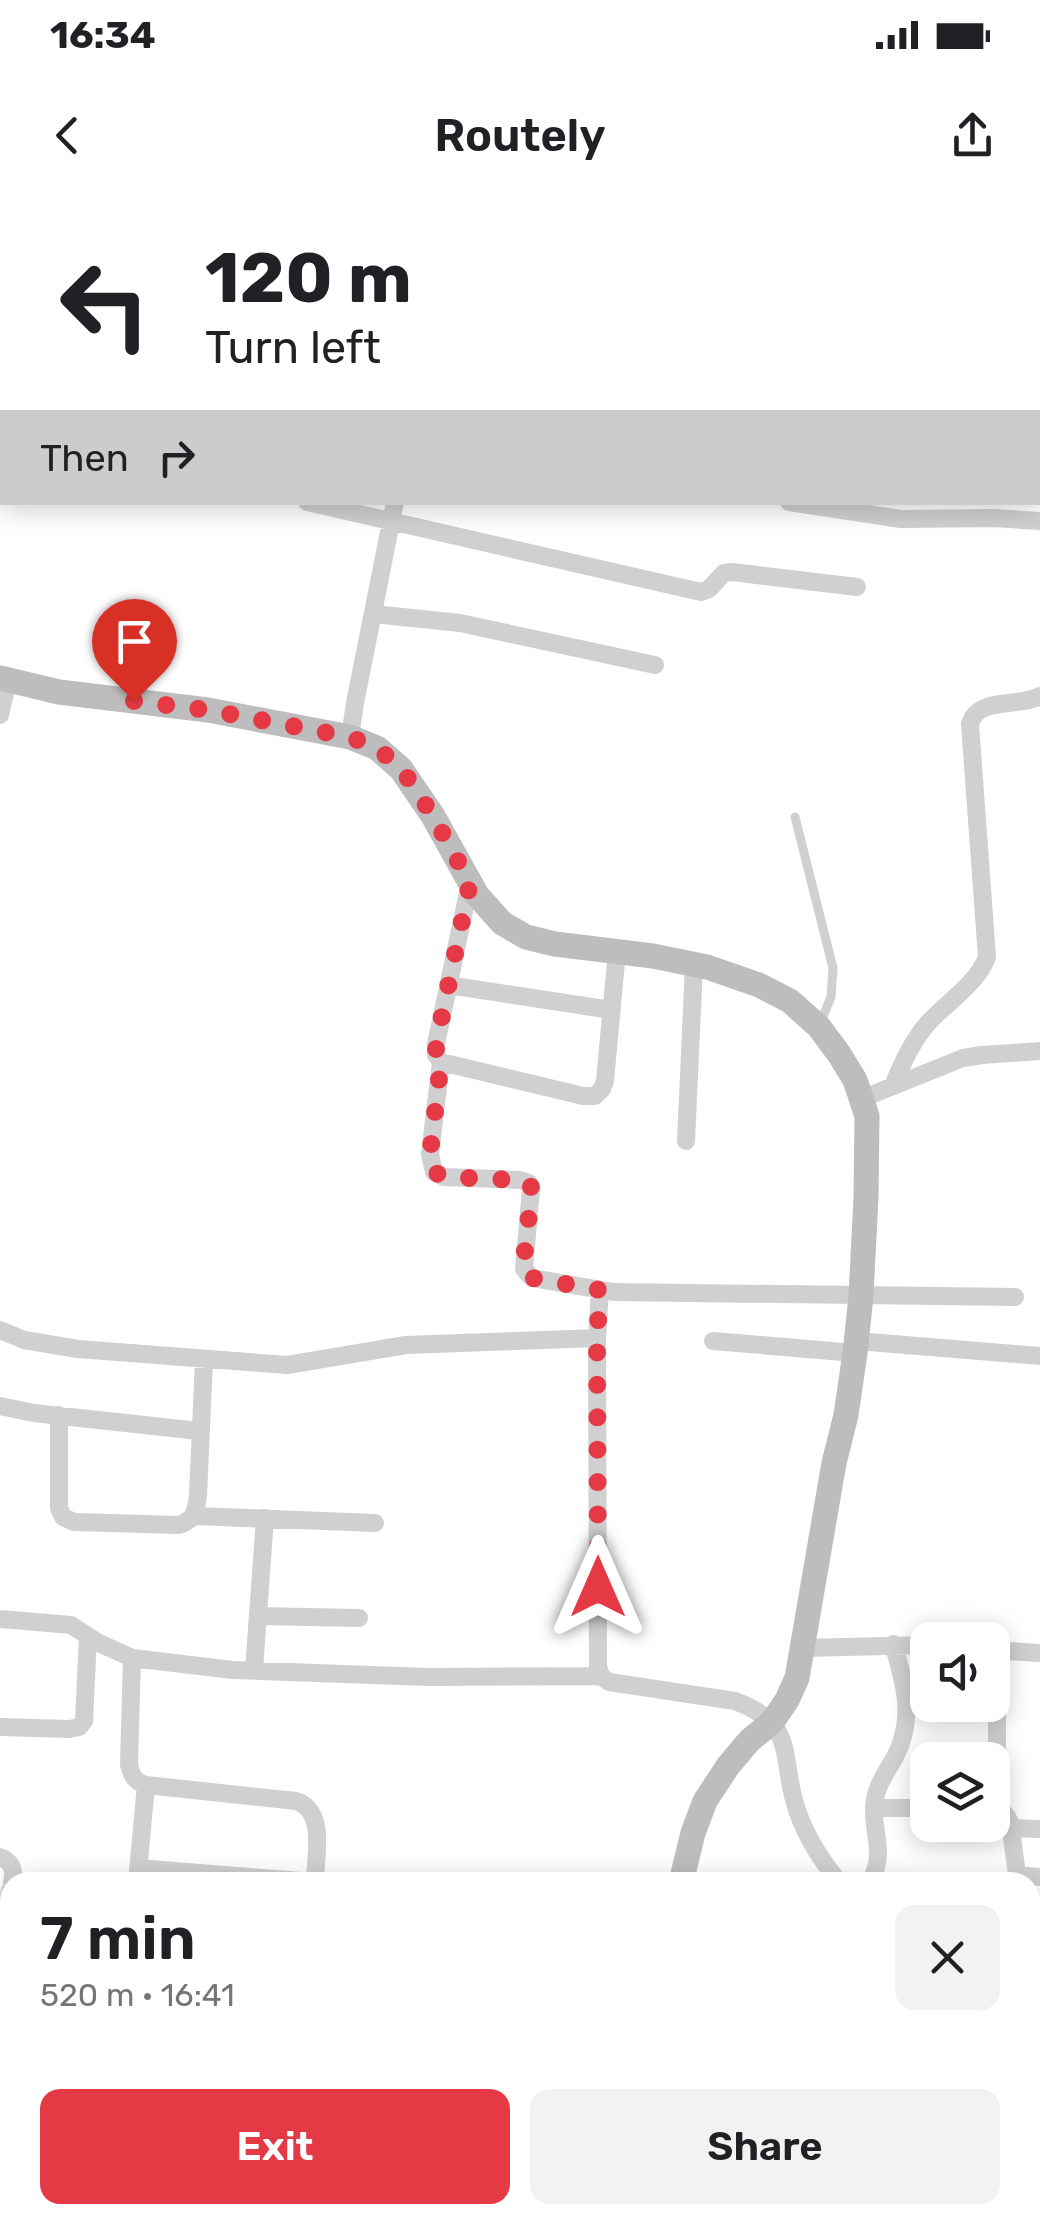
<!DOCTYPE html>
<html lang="en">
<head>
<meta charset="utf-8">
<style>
  body { margin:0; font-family:Rubik,sans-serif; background:#f2f2f2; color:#202124; height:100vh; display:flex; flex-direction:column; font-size:38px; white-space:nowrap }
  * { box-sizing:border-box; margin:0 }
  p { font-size:32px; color:#757577 }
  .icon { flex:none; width:55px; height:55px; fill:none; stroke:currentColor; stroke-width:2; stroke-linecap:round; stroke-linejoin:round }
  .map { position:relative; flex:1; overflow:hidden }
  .drawer { position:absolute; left:0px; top:1672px; width:1040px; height:352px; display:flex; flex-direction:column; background:#fff; border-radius:30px 30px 0 0; box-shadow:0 5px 25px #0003 }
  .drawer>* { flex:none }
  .banner { position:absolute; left:0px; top:0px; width:1040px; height:305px; box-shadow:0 5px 25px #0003; background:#fff; color:#202124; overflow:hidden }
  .controls { position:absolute; left:910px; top:1422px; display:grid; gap:20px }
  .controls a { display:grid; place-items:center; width:100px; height:100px; border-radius:20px; background:#fff; box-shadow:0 5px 25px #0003; font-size:50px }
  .pin { position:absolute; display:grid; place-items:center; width:85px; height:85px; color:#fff; margin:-102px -42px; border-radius:50% 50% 50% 0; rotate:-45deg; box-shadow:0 0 10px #0007 }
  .pin .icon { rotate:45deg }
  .me { position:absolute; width:110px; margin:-55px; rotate:0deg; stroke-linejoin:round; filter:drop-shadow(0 0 8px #0008) }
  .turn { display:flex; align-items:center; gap:35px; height:210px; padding:0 40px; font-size:45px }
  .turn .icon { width:130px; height:130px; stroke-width:2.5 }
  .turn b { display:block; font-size:70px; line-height:85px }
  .then { display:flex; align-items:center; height:95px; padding:0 40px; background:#0003; gap:20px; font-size:38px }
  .round { display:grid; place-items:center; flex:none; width:105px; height:105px; border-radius:20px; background:#f2f2f2 }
  .overview { display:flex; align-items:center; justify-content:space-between; height:170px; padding:0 40px }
  h1 { font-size:60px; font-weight:600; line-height:75px }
  .button { display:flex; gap:20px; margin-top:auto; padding:20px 40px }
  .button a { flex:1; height:115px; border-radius:20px; background:#e63946; color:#fff; font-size:40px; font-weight:600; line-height:115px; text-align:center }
  .button a+a { background:#f2f2f2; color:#202124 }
  .status { display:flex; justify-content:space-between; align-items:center; height:70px; padding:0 50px; background:#fff; direction:ltr }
  .status svg { height:28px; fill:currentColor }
  header { display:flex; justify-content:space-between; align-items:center; height:130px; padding:0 40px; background:#fff; font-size:45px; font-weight:600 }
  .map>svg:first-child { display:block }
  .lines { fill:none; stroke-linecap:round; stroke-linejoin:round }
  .lane { stroke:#d0d0d0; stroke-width:9 }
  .street { stroke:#d0d0d0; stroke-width:18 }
  .secondary { stroke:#bdbdbd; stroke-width:25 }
  .route { stroke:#e63946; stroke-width:18; stroke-dasharray:0 32.4 }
</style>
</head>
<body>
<div class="status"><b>16:34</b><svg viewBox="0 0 49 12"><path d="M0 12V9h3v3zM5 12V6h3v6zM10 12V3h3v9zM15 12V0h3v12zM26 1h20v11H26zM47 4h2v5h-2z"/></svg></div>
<header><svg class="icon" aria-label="back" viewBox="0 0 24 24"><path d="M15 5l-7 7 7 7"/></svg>Routely<svg class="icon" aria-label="share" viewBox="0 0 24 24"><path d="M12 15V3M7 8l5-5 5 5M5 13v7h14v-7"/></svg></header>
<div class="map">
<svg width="1040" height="2023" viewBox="0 0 1040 2023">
  <rect width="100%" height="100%" fill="#fff"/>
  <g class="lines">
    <path class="lane" d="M 795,617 L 833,768 L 831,797 L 820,824"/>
    <path class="street" d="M 240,0 L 251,2
      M 465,2 L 465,0
      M 531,2 L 531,0
      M 724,2 L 724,0
      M 0,137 L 2,137
      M 307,302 L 701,392 L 709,389 L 724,373 L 732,372 L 857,387
      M 789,302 L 901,319 L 994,318 L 1040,321
      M 374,414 L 460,423 L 655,465
      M 0,515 L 8,480
      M 350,537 L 355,503 L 395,302
      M 470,683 L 436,844 L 436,855 L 441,862 L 583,896 L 595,896 L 602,889 L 605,881 L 617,751
      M 448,785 L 611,810
      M 441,862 L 430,954 L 434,972 L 444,977 L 520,980 L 529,983 L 531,989 L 524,1069 L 532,1078 L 613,1092 L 1015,1097
      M 893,886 C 902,863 912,841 928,823 C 947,802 977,784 987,757 L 970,524 C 978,496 1018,508 1040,496
      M 861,899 L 963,858 L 982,855 L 1040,851
      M 686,941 L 694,765
      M 600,1090 L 597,1138 L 598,1466 L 601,1476 L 609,1482 L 735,1501 C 794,1523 781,1550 794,1600 C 802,1630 820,1659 839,1682
      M 0,1130 L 24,1140 L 78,1149 L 287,1165 L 406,1145 L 597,1138
      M 713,1141 L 855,1153
      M 857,1141 L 1040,1156
      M 0,1206 L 34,1213 L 199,1231
      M 59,1215 L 59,1308 L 63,1317 L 74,1322 L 179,1325 C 195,1320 196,1311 198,1295 L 204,1160
      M 195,1316 L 375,1323
      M 258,1416 L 359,1418
      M 0,1419 L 71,1425 L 99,1443 L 132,1458 L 233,1470 L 428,1477 L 601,1476
      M 803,1448 L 928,1445
      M 992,1450 L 1040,1453
      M 132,1458 L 129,1565 C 132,1576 134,1581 146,1585 L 296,1601 C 327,1611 315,1657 315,1682
      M 254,1470 L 265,1318
      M 0,1527 L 69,1529 L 79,1527 L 84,1521 L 88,1436
      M 874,1608 L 928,1608
      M 992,1609 C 1002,1609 1007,1614 1010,1623 L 1018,1682
      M 997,1609 L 997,1450
      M 1011,1628 L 1040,1629
      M 0,1657 C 12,1661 15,1671 12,1682
      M 138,1668 L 313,1682
      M 1017,1675 L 1040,1677
      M 137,1682 L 146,1585
      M 870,1682 C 886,1653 873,1637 874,1607 C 875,1587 886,1573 895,1557 C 915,1519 905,1483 893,1444
      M 0,1734 L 10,1691
      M 1030,1742 L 1040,1743
      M 1030,1787 L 1036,1809 L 1040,1813
      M 0,1811 L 10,1817
      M 1030,1890 L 1040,1900
      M 0,1945 L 10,1949
      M 214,2015 L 241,2023
      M 535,2015 L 550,2019 L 555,2015
      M 619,2015 L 649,2023
      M 966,2015 L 968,2023
      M 36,2023 L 38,2015
      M 125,2023 L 127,2015
      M 287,2023 L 289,2015
      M 433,2023 L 434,2015
      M 841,2023 L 842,2015"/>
    <path class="secondary" d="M 0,478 L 59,492 L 208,510 L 350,537 L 377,548 L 401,569 L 433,616 L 477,695 L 502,723 L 526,737 L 555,744 L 653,756 L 707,767 L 759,785 L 790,801 L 819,827 L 839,854 L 855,880 L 867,916 L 866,997 L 861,1096 L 855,1153 L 846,1215 L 834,1263 L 797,1478 L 787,1500 L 772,1522 L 749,1541 L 728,1566 L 705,1601 L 693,1633 L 681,1682
      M 649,2023 L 649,2015"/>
  </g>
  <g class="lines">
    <path class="route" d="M 134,501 L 208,510 L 350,537 L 377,548 L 401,568 L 433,616 L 470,683 L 436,844 L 436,855 L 441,862 L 430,954 L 434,972 L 444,977 L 520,980 L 529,983 L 532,989 L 524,1058 L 526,1074 L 532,1078 L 600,1090 L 597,1138 L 598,1387"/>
  </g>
</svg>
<div class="controls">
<a><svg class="icon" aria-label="sound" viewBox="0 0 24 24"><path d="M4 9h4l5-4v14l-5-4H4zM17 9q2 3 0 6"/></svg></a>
<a><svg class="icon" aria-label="layers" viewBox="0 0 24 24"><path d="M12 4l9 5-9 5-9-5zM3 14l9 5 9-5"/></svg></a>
</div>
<div class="pin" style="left:134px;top:501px;background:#d93025"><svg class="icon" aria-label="arrive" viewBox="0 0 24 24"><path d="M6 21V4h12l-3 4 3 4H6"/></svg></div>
<svg class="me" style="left:598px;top:1387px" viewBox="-20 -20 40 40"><path d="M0-17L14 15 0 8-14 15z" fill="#e63946" stroke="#fff" stroke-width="4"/></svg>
<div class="banner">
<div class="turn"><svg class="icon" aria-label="left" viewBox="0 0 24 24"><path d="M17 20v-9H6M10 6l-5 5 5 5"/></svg><div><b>120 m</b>Turn left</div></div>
<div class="then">Then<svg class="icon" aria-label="right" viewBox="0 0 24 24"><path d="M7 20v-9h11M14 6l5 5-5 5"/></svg></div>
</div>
<section class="drawer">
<div class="overview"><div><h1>7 min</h1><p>520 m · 16:41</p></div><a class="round"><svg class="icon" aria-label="close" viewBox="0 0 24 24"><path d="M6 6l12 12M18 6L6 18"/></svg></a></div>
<div class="button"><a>Exit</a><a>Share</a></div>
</section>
</div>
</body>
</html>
